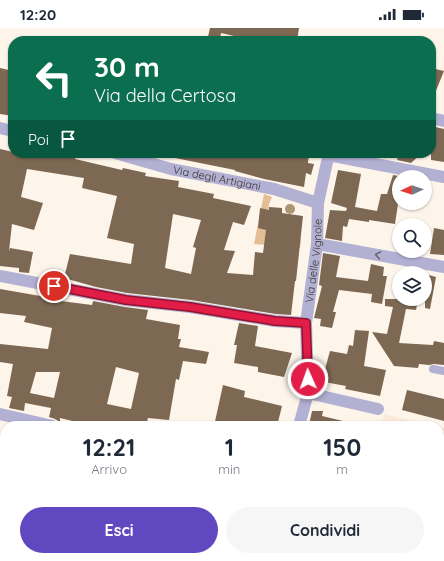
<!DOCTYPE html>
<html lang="it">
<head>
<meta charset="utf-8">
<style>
  body { margin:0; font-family:Quicksand,sans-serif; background:#f6f6f7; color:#1f2937; height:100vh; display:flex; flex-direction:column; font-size:15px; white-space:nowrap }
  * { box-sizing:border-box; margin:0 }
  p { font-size:13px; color:#747a83 }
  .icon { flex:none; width:22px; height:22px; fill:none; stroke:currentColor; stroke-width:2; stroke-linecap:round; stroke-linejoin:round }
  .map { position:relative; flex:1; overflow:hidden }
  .details { position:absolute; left:0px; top:393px; width:444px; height:140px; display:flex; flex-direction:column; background:#fff; border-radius:16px 16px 0 0; box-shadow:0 1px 3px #0004 }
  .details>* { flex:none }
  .top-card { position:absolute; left:8px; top:8px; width:428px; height:122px; border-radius:16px; box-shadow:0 1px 3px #0004; background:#0b6e4f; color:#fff; overflow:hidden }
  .needle { width:26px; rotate:266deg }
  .fabs { position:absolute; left:392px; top:142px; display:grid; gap:8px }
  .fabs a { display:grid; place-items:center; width:40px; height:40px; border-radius:50%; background:#fff; box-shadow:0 1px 3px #0004; font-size:20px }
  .pin { position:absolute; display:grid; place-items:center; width:34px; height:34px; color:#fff; margin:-17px; border:2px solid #fff; border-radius:50%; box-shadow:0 1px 4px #0007 }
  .me { position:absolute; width:44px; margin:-22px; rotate:358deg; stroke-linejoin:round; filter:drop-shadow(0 0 3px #0008) }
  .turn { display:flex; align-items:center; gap:14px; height:84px; padding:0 20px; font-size:18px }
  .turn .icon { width:52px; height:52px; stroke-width:2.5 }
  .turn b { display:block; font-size:28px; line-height:34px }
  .then { display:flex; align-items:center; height:38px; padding:0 20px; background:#0003; gap:8px; font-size:15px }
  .eta { display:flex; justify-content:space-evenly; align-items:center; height:68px; text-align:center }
  .eta b { font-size:24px; font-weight:800; line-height:28px }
  .primary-button { display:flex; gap:8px; margin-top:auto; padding:8px 20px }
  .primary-button a { flex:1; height:46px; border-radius:24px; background:#6048c0; color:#fff; font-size:16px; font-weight:800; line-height:46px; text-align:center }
  .primary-button a+a { background:#f6f6f7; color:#1f2937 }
  .status { display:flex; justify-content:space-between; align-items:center; height:28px; padding:0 20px; background:#fff; direction:ltr }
  .status svg { height:11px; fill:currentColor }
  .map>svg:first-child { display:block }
  .built { fill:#fbead8 }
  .green { fill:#e3be94 }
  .building { fill:#7d6953; fill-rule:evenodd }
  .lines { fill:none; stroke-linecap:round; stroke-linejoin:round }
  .path { stroke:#b9b0a6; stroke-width:2.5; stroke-dasharray:4 2; stroke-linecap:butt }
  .lane { stroke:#b2b0d3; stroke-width:8 }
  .street { stroke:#b2b0d3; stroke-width:12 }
  .tree { fill:#ad9473 }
  .oneway { stroke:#6a646c }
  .route-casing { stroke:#92132f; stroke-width:10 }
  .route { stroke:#e11d48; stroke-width:7 }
  .labels { text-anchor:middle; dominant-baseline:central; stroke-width:4; stroke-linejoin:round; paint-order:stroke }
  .street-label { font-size:11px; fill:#3a3128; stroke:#fff }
</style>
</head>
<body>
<div class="status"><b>12:20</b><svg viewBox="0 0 49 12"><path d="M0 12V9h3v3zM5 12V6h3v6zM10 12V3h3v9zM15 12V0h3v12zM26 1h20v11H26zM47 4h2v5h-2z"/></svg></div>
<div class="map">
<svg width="444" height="533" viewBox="0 0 444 533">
  <rect width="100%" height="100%" fill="#fdf4ea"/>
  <path class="built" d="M 384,386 L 434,398 L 381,398 Z
    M 439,399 L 444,401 L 444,533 L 353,533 L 354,528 L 439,528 Z"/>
  <path class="green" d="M 264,166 L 272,169 L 269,176 L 266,207 L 301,211 L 300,220 L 254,216 Z
    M 2,404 L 5,404 L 5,528 L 136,528 L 135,533 L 0,533 L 0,410 Z"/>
  <path class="building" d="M 210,0 L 299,0 L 297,13 L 246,13 L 247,11 L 221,5 L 220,13 L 207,13 Z
    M 0,40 L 13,43 L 13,88 L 0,86 Z
    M 431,40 L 444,43 L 431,75 Z
    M 431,98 L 444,101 L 444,134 L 431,132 Z
    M 0,121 L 13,124 L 13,125 L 20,125 L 47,130 L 48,125 L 76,126 L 75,131 L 122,142 L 123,140 L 146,145 L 145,148 L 179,153 L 178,159 L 214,166 L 213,170 L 251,178 L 244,197 L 233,194 L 224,222 L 235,223 L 227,245 L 253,247 L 255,224 L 263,225 L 266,202 L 258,200 L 260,180 L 269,182 L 269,179 L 282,180 L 282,185 L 303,188 L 296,253 L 295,253 L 291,287 L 276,286 L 191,272 L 127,265 L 96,259 L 64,250 L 70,226 L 131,236 L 134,216 L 107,210 L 117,168 L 82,160 L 84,150 L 27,141 L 21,169 L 43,175 L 34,202 L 12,196 L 9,223 L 10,220 L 33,224 L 29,245 L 19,244 L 19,240 L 0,238 ZM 173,186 L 201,192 L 193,219 L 196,220 L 191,246 L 165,240 Z
    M 176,125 L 254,125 L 273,130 L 273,125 L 309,125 L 308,135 L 314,136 L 311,147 L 306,145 L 304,159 L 264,151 L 235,143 L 235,142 L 175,130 Z
    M 399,125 L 422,125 L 411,135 L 397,132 Z
    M 338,142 L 361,146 L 355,179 L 377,183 L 381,166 L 387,166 L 393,147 L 399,148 L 399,169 L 395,196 L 369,192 L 369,194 L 349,191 L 347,199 L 343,198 L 342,213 L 325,210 L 330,182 L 346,183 L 347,180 L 331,175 Z
    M 434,200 L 444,202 L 444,227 L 430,226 Z
    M 323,225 L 340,228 L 336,249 L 368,253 L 371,236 L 384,239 L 383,248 L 387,248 L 382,276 L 371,274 L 372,266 L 339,262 L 333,284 L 336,284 L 332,300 L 320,298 L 321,291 L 314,290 L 322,258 L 319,257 Z
    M 425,246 L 436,249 L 430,281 L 425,280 Z
    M 0,261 L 46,269 L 45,271 L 92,277 L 93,273 L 125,279 L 148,282 L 146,291 L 180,297 L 178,311 L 181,311 L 179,319 L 209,324 L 206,336 L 183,333 L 179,352 L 176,351 L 169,392 L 148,390 L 146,398 L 93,398 L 60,390 L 60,394 L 55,391 L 49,389 L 51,380 L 25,375 L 24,383 L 9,380 L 12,369 L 7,368 L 13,336 L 0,334 L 0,316 L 48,321 L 52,300 L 24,294 L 26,288 L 0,285 ZM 116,339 L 139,345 L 131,381 L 107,376 ZM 36,344 L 60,344 L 54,370 L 30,365 Z
    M 385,271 L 418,271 L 416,282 L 406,281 L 399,315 L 433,317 L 434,313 L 444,315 L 444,337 L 434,336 L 429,337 L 419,336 L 418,340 L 394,338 L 372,304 L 387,306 L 393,279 L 385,278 Z
    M 239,295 L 258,298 L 255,318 L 292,325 L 284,349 L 258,344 L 258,339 L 234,335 L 237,317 L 234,317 Z
    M 355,302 L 369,303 L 364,338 L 386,342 L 380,368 L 345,361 L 346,358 L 319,353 L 322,341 L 325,341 L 330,323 L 347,326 L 349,317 L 353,318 Z
    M 223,357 L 245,363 L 244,369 L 282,378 L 277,398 L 214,398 Z
    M 407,362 L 444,371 L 444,393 L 402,382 Z
    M 312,383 L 323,383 L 322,388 L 343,393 L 343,398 L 309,397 Z"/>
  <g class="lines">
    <path class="path" d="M 0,525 L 5,523"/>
    <path class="lane" d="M 433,341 L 444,343"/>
    <g class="street">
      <path d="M 431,90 L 444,93"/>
      <path d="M 0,100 L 13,103"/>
      <path id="s1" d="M 115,125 L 171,141 L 274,161 L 318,175"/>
      <path d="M 328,127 L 444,149"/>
      <path d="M 317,216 L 444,239"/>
      <path d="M 0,248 L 126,272 L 190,279 L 275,293 L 306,295"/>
      <path d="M 308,365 L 378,381"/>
      <path d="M 0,386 L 53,398"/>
      <path id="s2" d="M 299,398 L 308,365 L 306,295 L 317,216 L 318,175 L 329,125"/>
      <path d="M 439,485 L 444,486"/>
      <path d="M 262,533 L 262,528"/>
    </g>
  </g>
  <circle class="tree" cx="290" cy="181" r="5"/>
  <defs><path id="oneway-chevron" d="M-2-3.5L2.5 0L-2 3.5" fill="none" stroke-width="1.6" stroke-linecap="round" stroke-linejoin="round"/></defs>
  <use class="oneway" href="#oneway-chevron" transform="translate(378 227) rotate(-170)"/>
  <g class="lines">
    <g class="route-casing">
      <path id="route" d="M 54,258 L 126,272 L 190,279 L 275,293 L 306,295 L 308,351"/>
    </g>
    <use href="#route" class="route"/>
  </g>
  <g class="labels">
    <g class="street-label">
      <text stroke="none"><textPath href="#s1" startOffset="105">Via degli Artigiani</textPath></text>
      <text stroke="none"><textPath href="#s2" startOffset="167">Via delle Vignole</textPath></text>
    </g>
  </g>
</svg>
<div class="fabs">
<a><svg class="needle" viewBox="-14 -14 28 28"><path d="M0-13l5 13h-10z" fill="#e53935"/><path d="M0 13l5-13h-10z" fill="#747a83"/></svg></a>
<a><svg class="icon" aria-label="search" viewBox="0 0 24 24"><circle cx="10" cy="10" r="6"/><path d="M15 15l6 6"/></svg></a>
<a><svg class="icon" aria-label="layers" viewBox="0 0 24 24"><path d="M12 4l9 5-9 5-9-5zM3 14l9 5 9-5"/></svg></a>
</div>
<div class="pin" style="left:54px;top:258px;background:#d93025"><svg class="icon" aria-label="arrive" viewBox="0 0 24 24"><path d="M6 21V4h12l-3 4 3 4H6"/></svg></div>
<svg class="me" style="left:308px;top:351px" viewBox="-20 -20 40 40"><circle r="17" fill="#e11d48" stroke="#fff" stroke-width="3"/><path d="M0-11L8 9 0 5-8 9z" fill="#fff"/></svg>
<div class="top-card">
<div class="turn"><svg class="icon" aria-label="left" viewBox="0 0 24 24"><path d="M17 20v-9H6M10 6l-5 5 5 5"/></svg><div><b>30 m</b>Via della Certosa</div></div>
<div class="then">Poi<svg class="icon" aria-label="arrive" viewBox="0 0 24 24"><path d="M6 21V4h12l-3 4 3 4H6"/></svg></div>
</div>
<section class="details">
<div class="eta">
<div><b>12:21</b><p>Arrivo</p></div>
<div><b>1</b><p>min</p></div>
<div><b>150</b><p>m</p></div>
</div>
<div class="primary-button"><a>Esci</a><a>Condividi</a></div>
</section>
</div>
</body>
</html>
